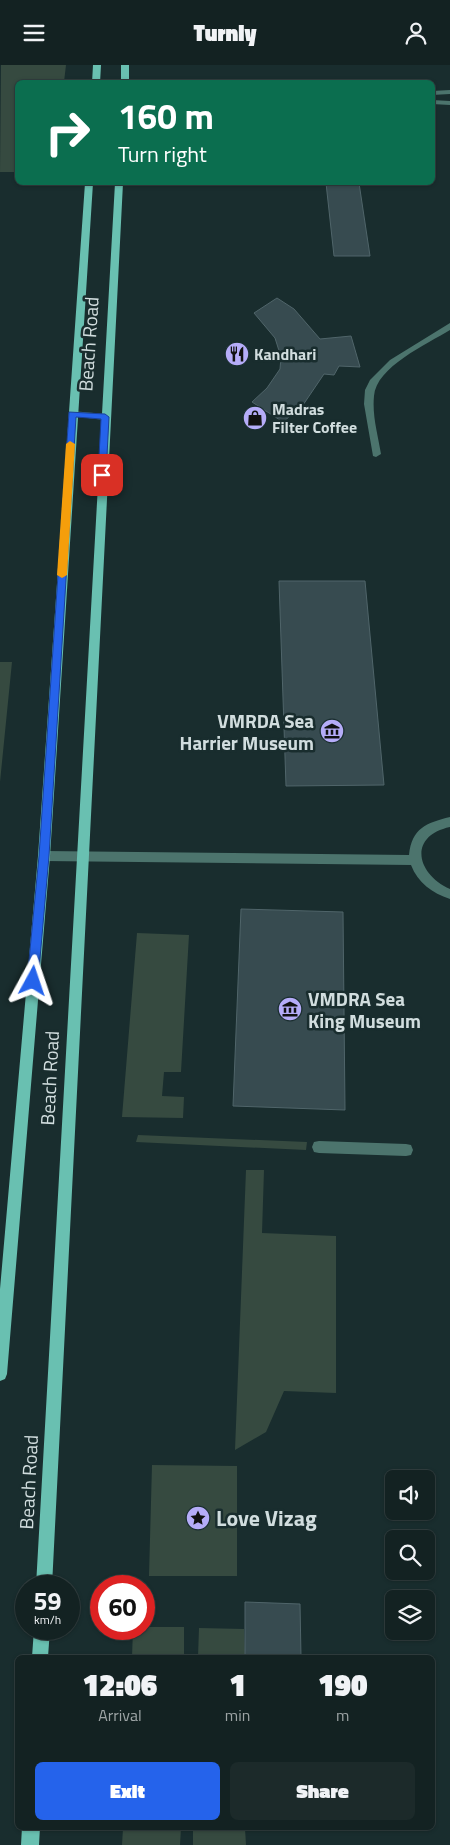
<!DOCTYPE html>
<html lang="en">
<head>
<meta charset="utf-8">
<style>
  body { margin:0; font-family:"Titillium Web",sans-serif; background:#1c2a2a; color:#f1f3f6; height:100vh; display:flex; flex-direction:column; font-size:19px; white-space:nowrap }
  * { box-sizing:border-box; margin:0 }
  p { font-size:16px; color:#9da4a5 }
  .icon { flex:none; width:28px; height:28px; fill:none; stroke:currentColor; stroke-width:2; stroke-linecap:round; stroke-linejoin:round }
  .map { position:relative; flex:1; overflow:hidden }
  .side { position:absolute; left:15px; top:1590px; width:420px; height:175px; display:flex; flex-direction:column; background:#132222; border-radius:8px; box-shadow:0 1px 4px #0004,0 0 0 1px #323f40 }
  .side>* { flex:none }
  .top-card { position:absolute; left:15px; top:15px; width:420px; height:105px; border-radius:8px; box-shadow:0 1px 4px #0004,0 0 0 1px #323f40; background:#0b6e4f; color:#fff; overflow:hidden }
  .controls { position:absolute; left:385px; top:1405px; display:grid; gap:10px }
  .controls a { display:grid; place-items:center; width:50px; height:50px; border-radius:8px; background:#132222; box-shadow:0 1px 4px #0004,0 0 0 1px #323f40; font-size:25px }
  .speed { position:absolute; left:15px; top:1510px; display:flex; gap:10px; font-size:25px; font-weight:700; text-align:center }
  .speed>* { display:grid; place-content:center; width:65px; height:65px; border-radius:50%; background:#132222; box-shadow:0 1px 4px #0004,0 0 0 1px #323f40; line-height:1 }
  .speed small { font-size:12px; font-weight:400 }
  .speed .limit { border:8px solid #d22; background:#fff; color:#111 }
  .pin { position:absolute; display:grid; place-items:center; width:42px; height:42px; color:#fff; margin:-21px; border-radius:10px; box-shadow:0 2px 8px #0006 }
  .me { position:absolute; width:55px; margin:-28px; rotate:5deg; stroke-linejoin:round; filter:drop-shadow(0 0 4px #0008) }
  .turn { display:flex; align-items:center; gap:18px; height:105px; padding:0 20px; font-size:22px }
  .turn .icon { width:65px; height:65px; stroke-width:2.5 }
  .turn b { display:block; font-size:35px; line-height:42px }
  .eta { display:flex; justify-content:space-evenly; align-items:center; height:85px; text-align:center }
  .eta b { font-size:30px; font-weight:800; line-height:35px }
  .action { display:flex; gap:10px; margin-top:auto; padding:10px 20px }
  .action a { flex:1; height:58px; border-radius:8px; background:#2563eb; color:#fff; font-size:20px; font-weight:800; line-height:58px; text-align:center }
  .action a+a { background:#1c2a2a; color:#f1f3f6 }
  header { display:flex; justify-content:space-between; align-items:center; height:65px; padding:0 20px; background:#132222; font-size:22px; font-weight:800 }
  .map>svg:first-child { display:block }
  .green { fill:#364a40 }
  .building { fill:#374b50; stroke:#50656a }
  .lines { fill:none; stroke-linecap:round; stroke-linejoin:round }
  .minor { fill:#4c746d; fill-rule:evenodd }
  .major { fill:#69c0b1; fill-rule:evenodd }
  .route { fill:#2563eb; stroke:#184099 }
  .slow { fill:#f59e0b }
  .labels { text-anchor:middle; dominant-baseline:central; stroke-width:5; stroke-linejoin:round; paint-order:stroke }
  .far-poi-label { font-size:16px; font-weight:bold; fill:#d1ddde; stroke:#192d2e; text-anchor:start }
  .street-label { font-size:19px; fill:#d1ddde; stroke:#192d2e }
  .poi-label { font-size:19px; font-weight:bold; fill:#d1ddde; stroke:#192d2e; text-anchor:end }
  .near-poi-label { font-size:22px; font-weight:bold; fill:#d1ddde; stroke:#192d2e; text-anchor:start }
</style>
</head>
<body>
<header><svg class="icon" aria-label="menu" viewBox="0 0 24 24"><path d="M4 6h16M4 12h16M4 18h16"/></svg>Turnly<svg class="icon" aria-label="person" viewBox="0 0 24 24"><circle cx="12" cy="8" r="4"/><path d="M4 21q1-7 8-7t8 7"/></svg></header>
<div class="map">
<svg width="450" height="1780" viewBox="0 0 450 1780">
  <rect width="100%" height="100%" fill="#192d2e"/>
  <path class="green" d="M 1,0 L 66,0 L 64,17 L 18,18 L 17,107 L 0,107 Z
    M 0,597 L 12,597 L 0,717 Z
    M 137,868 L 189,870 L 181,1007 L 164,1007 L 162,1031 L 184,1032 L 183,1053 L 122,1052 Z
    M 138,1070 L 307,1077 L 306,1085 L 136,1077 Z
    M 246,1105 L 264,1105 L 262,1168 L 336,1171 L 336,1328 L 284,1326 L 266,1367 L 235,1385 Z
    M 152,1400 L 237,1401 L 237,1511 L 149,1511 Z
    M 144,1562 L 184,1562 L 184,1592 L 132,1592 L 133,1564 Z
    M 199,1563 L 244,1564 L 245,1592 L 198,1592 Z
    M 123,1763 L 181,1763 L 180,1780 L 122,1780 Z
    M 193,1763 L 245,1763 L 246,1780 L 193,1780 Z"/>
  <path class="building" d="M 326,118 L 359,118 L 370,191 L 334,191 Z
    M 277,233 L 294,244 L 320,274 L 351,271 L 360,302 L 339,301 L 334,310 L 324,309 L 303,340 L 283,357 L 252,337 L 267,323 L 280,304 L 281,292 L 275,273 L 254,248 Z
    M 279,516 L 365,516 L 384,720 L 286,721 Z
    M 241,844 L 343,847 L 345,1045 L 233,1041 Z
    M 245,1537 L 300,1539 L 301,1592 L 245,1592 Z"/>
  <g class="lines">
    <path class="minor" d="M 450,25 L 450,29 L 432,30 L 432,26 Z
      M 432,35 L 450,36 L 450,40 L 432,39 Z
      M 450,258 L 450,265 C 427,279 376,302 374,331 C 372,351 378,370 381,389 L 376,392 L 373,391 L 364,339 L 365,325 L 370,315 L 390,295 Z
      M 72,346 L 105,349 L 110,352 L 105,355 L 69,351 L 69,347 Z
      M 450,752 L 450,762 C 408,771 416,809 450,824 L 450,834 C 432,828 418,818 411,800 L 44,796 L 40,794 L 38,791 L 40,788 L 44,786 L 409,790 C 412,763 426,758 450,752 Z
      M 319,1076 L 406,1079 L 411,1080 L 413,1085 L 411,1090 L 406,1091 L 319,1088 L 314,1087 L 312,1082 L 314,1077 Z"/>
    <path class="major" d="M 93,0 L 101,0 L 100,18 L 92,18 Z
      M 121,0 L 129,0 L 129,18 L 121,18 Z
      M 85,118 L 93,118 L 50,791 L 7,1309 L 5,1314 L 0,1316 L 0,1224 L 38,791 Z
      M 115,118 L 123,118 L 52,1521 L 36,1521 Z
      M 34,1564 L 50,1564 L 48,1592 L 32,1592 Z
      M 22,1762 L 40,1762 L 39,1780 L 21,1780 Z"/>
  </g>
  <path class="route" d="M 69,347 L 105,349 L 109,352 L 106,410 L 102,413 L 98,410 L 101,354 L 76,352 L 49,791 L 38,916 L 37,920 L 29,920 L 27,916 L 39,791 Z"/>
  <path class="slow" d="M 70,376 L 75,379 L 67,510 L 62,513 L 57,510 L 66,379 Z"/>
  <defs>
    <g id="restaurant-disc" transform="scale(1.25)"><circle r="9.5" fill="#b5acf8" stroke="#192d2e"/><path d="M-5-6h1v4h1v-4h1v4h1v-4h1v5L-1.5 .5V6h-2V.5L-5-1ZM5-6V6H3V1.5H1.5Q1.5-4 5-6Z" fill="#111"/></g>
    <g id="shop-disc" transform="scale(1.25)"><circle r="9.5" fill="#b5acf8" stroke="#192d2e"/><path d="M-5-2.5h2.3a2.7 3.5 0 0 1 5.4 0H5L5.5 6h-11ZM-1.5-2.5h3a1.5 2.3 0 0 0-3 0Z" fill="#111"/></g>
    <g id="museum-disc" transform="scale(1.25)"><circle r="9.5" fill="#b5acf8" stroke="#192d2e"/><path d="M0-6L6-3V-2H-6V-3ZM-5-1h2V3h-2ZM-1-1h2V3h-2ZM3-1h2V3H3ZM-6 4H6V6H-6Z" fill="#111"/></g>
    <g id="sight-disc" transform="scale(1.25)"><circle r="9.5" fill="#b5acf8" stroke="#192d2e"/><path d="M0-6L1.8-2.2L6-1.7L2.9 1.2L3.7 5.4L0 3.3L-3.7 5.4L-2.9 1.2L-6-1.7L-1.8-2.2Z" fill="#111"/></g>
  </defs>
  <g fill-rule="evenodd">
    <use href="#restaurant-disc" x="237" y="289"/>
    <use href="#shop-disc" x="255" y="353"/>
    <use href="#museum-disc" x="332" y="666"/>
    <use href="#museum-disc" x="290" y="944"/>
    <use href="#sight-disc" x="198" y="1453"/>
  </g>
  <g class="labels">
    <g class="far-poi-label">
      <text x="254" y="289">Kandhari</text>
      <text x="272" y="344">Madras<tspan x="272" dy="18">Filter Coffee</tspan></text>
    </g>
    <g class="street-label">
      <text transform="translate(88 279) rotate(-86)">Beach Road</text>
      <text transform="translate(49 1013) rotate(-87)">Beach Road</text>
      <text transform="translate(28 1417) rotate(-87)">Beach Road</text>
    </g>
    <g class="poi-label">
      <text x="314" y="655">VMRDA Sea<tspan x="314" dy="22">Harrier Museum</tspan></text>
      <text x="308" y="933" text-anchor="start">VMDRA Sea<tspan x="308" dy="22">King Museum</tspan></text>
    </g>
    <g class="near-poi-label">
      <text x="216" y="1453">Love Vizag</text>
    </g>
  </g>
</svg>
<div class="controls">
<a><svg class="icon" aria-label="sound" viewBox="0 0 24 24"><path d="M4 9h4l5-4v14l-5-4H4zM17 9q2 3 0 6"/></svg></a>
<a><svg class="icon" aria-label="search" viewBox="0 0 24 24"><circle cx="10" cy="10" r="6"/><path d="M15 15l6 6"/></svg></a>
<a><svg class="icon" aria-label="layers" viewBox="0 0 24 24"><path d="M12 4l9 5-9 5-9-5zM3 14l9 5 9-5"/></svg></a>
</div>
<div class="speed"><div>59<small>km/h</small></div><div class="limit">60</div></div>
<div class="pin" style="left:102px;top:410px;background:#d93025"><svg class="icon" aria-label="arrive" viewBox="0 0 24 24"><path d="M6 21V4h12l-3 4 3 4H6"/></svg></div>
<svg class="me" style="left:33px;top:916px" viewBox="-20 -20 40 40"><path d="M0-17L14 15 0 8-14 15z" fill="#2563eb" stroke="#fff" stroke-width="4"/></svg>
<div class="top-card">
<div class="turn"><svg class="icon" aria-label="right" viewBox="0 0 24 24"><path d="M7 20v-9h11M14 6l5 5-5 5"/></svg><div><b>160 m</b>Turn right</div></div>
</div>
<section class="side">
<div class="eta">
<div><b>12:06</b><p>Arrival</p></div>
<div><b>1</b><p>min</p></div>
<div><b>190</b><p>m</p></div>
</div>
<div class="action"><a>Exit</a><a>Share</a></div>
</section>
</div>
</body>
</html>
